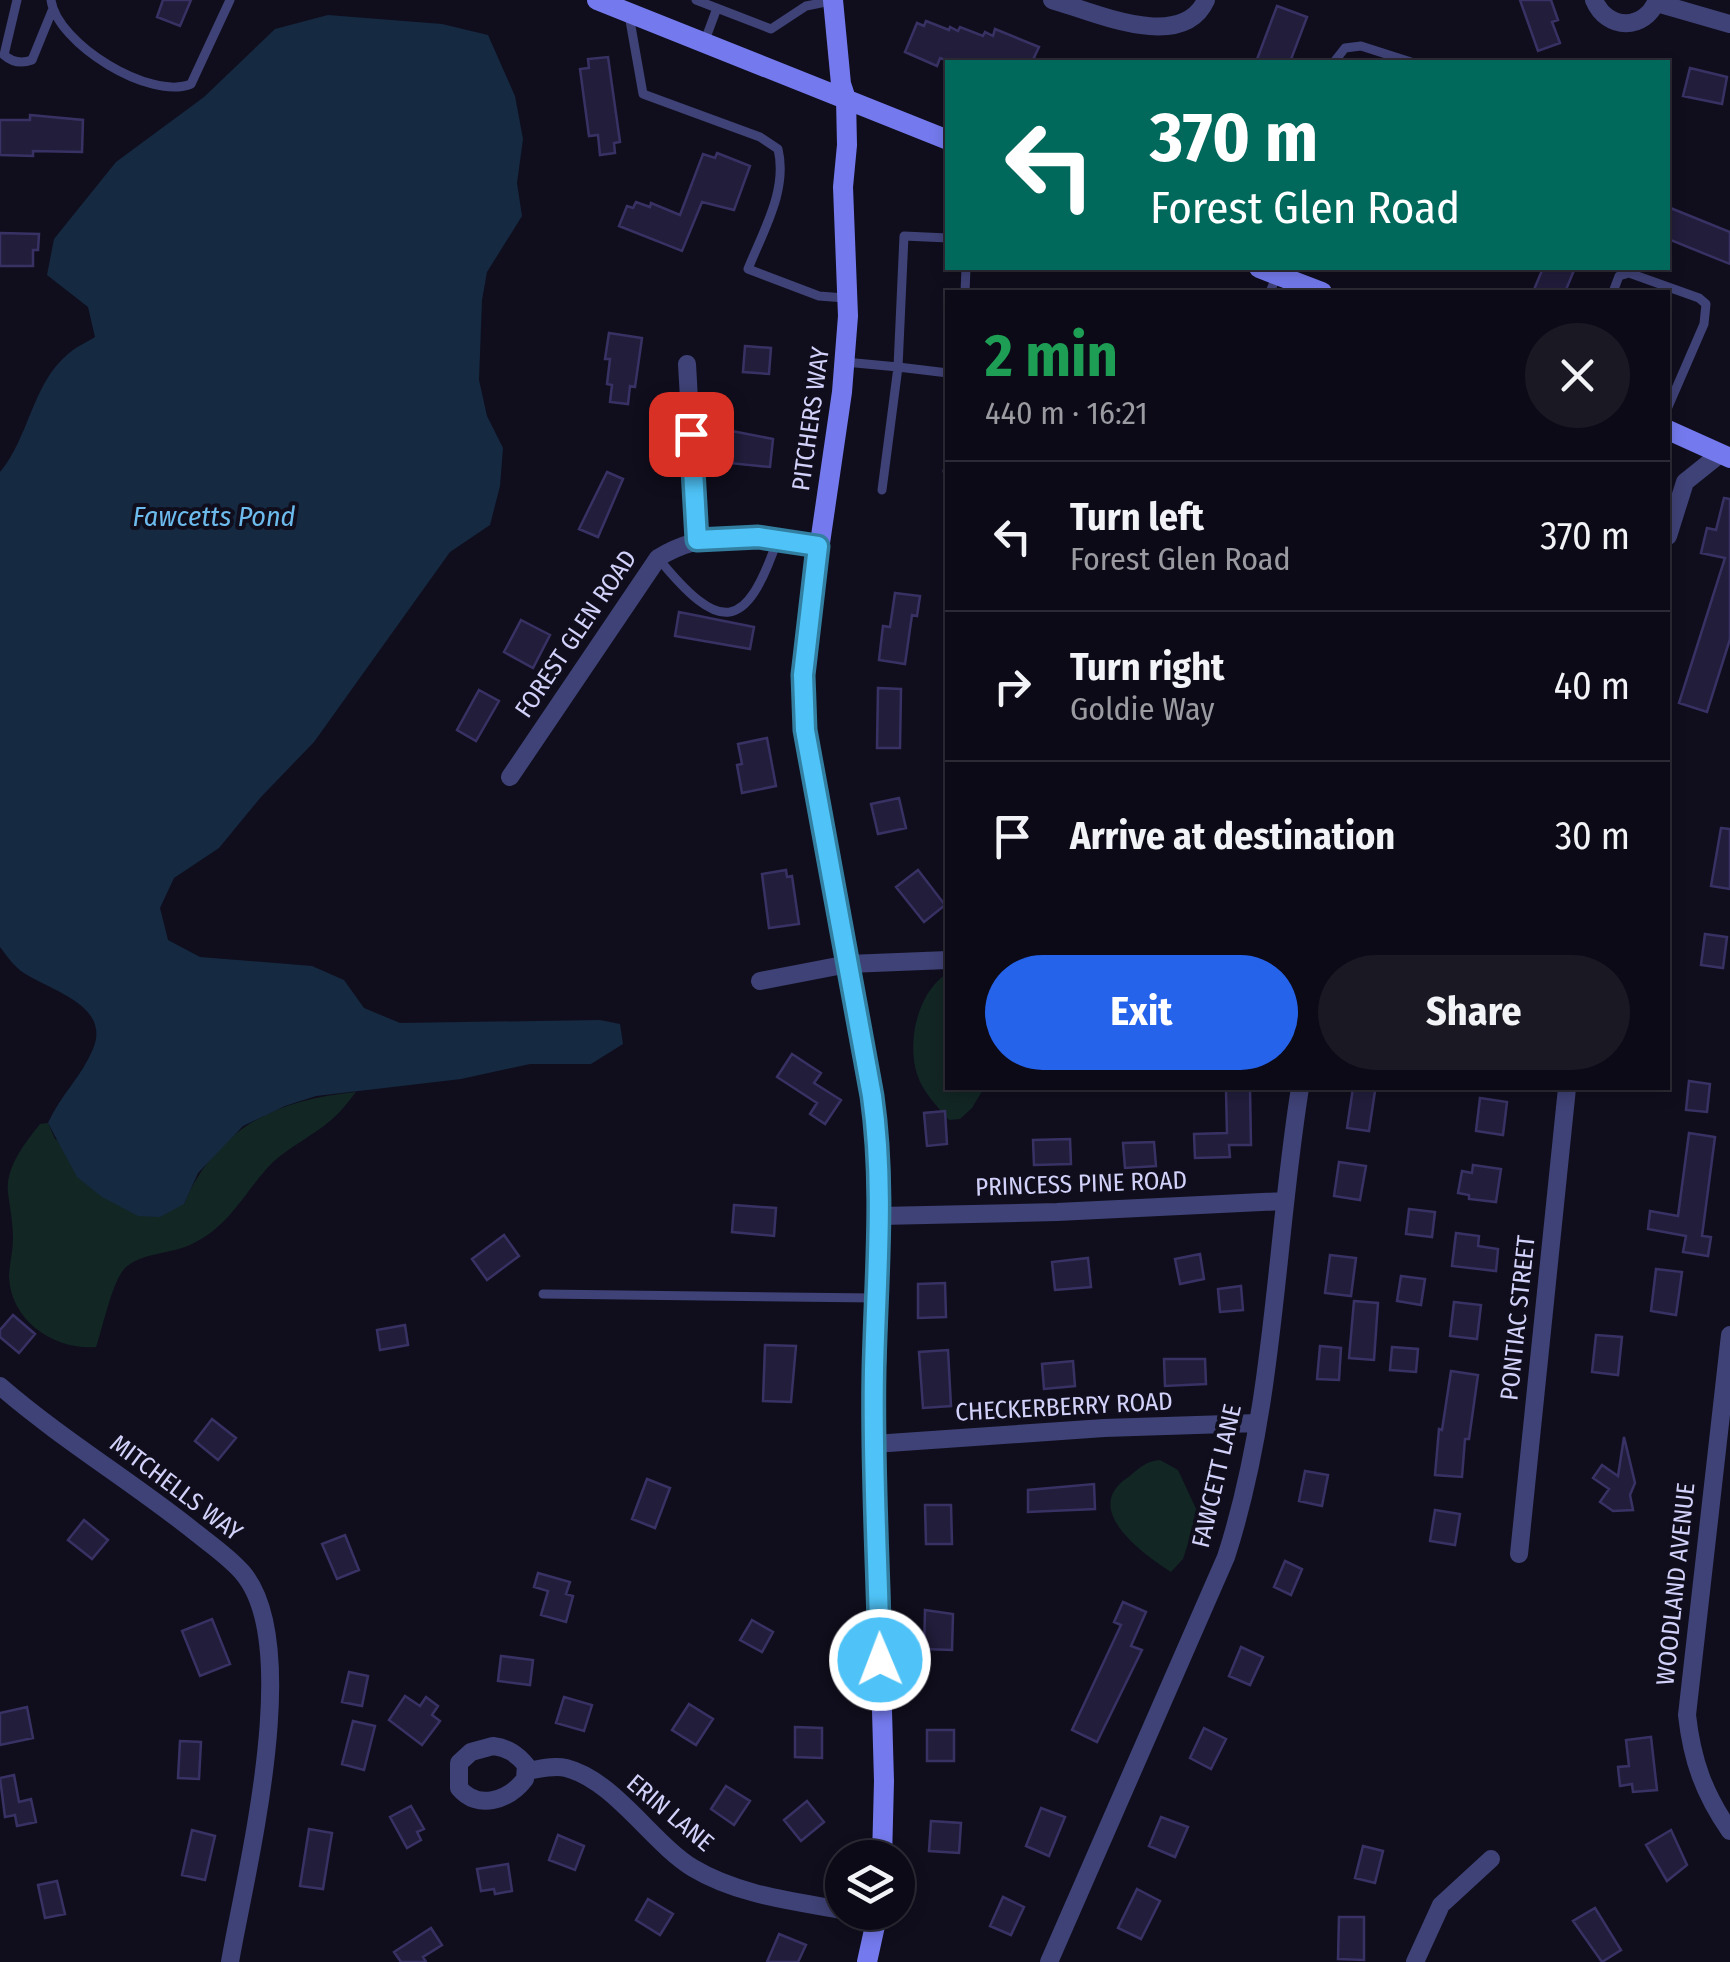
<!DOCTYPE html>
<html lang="en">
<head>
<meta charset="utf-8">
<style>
  body { margin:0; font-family:"Fira Sans Condensed",sans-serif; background:#1a1823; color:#f1f3f6; height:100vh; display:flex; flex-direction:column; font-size:38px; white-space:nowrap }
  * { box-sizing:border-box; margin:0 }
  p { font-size:32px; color:#9a9aa1 }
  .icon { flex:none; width:55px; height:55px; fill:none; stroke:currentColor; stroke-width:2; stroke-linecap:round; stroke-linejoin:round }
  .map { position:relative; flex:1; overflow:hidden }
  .drawer { position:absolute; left:945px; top:290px; width:725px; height:800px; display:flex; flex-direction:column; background:#0c0a16; border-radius:0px; box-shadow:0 5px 15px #0003,0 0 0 2px #2c2b35 }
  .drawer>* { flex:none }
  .hud { position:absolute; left:945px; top:60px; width:725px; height:210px; border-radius:0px; box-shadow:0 5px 15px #0003,0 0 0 2px #2c2b35; background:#00695c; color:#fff; overflow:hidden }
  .controls { position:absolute; left:825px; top:1840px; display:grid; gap:20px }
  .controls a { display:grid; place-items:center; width:90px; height:90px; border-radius:50%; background:#0c0a16; box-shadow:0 5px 15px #0003,0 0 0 2px #2c2b35; font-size:50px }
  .pin { position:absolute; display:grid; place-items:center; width:85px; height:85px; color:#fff; margin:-42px; border-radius:20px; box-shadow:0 5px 15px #0006 }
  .me { position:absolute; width:110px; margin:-55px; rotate:359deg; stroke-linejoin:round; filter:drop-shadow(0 0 8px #0008) }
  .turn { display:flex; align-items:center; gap:35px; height:210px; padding:0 40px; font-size:45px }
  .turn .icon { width:130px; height:130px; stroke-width:2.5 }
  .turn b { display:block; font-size:70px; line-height:85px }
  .round { display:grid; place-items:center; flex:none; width:105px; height:105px; border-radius:52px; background:#1a1823 }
  .overview { display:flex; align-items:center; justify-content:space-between; height:170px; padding:0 40px }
  h1 { font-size:60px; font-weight:700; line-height:75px; color:#1e9e55 }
  .action { display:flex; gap:20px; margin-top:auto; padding:20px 40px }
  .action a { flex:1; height:115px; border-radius:60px; background:#2563eb; color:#fff; font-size:40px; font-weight:700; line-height:115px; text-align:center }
  .action a+a { background:#1a1823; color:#f1f3f6 }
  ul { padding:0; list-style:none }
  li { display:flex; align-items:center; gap:30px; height:150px; padding:0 40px; border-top:2px solid #2c2b35 }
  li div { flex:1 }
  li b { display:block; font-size:38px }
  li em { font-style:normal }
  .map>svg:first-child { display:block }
  .green { fill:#122624 }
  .water { fill:#152941 }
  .building { fill:#211d3b; stroke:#383264; stroke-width:2.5 }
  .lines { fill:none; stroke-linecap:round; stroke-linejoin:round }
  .service { stroke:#3f4276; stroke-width:9 }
  .minor { stroke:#3f4276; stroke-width:18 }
  .secondary { stroke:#747aed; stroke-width:20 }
  .route-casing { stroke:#337fa1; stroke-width:25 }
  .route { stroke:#4fc3f7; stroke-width:18 }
  .labels { text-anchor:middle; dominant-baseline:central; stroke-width:8; stroke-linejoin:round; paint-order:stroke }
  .street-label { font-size:25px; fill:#d2d1f9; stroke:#100e1d }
  .water-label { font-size:28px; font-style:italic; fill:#6cbbec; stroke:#100e1d }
</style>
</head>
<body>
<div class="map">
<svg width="1730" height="1962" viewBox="0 0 1730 1962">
  <rect width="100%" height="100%" fill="#100e1d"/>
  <path class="green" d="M 942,977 L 947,978 L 948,1088 L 984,1088 L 972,1108 L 960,1119 L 949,1120 C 937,1106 922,1091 917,1074 C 907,1042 917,998 942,977 Z
    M 356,1092 C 348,1102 340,1113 330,1121 C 312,1136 291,1146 273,1162 C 245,1190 232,1225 192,1244 C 172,1254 144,1252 126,1267 C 112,1280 103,1328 96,1347 C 54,1350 12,1322 9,1278 C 9,1265 13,1252 13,1239 C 13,1223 10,1208 8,1193 C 5,1168 25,1143 40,1124 L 48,1123 L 55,1139 L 184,1204 C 217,1127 276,1100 356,1092 Z
    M 1160,1460 L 1178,1470 L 1198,1513 L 1183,1559 L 1171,1572 C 1145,1555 1080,1510 1127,1478 C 1139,1469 1145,1461 1160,1460 Z"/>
  <path class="water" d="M 328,15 L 442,24 L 488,35 L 515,96 L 523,139 L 517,183 L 522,216 L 487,272 L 482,300 L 479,380 L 487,416 L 503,448 L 500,486 L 490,525 L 450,552 L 314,742 L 261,797 L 219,848 L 174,878 L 160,908 L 168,940 L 200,957 L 312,966 L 344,980 L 364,1008 L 400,1023 L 600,1020 L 620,1024 L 623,1044 L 591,1064 L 530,1064 L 461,1079 L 316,1096 L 285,1106 L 243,1126 L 198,1173 L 184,1204 L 160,1217 L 138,1216 L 102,1197 L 77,1177 L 48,1123 C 60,1096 82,1076 93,1049 C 112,1004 47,990 21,971 C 13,965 6,955 0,947 L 0,472 C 29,438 32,384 68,354 C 76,347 87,342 95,337 L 88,307 L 47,275 L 54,239 L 116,162 L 204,97 L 275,29 Z"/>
  <path class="building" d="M 163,0 L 191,0 L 180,26 L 157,17 Z
    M 1520,0 L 1551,0 L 1558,20 L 1552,22 L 1560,43 L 1538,51 Z
    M 1277,6 L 1307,17 L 1290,62 L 1256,62 Z
    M 926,21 L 949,30 L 950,27 L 958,31 L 960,27 L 983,36 L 985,32 L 993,36 L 995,29 L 1039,47 L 1032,62 L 952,62 L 940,58 L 937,66 L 905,52 L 917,23 L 924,26 Z
    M 608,57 L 620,142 L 614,143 L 615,153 L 600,155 L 598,135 L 589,136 L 580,69 L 589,68 L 588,59 Z
    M 1690,68 L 1727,77 L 1722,104 L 1683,96 Z
    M 30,115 L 83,120 L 82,152 L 33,151 L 33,156 L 0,155 L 0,120 L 30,120 Z
    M 717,153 L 750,166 L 734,210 L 702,202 L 682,251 L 619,226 L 627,206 L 633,208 L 636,202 L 650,207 L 651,203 L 680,215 L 703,154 L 715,158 Z
    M 1668,207 L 1730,232 L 1730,264 L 1668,239 Z
    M 0,233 L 39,234 L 38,250 L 33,250 L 33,266 L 0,266 Z
    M 1543,268 L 1575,268 L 1565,292 L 1533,292 Z
    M 609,333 L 642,338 L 635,387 L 630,386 L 628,404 L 610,402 L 612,385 L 607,384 L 610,359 L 605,359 Z
    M 745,346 L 771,348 L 769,374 L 743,372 Z
    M 732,431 L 773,439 L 770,467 L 729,463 Z
    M 607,472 L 623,479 L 598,537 L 579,529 Z
    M 1724,498 L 1730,499 L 1730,639 L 1707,712 L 1679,703 L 1725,558 L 1701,553 L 1707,528 L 1716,530 Z
    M 895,593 L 920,596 L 917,616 L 912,615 L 905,664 L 879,660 L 883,626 L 890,627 Z
    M 679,612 L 754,627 L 750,649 L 675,636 Z
    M 521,620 L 550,635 L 533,668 L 504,652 Z
    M 878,688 L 901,689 L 900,748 L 877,748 Z
    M 479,690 L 499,701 L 476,741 L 457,730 Z
    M 767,738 L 776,786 L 742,793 L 737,765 L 742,764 L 738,744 Z
    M 899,798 L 906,828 L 878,834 L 871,804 Z
    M 1721,828 L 1730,829 L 1730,889 L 1711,886 Z
    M 786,870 L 787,877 L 792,876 L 799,924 L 769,928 L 762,874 Z
    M 918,870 L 945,905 L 924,922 L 896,887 Z
    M 1705,934 L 1727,937 L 1723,968 L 1701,965 Z
    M 792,1054 L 821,1073 L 814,1083 L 841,1100 L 825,1124 L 810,1114 L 817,1103 L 777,1077 Z
    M 1689,1081 L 1710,1084 L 1707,1112 L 1686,1110 Z
    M 1353,1088 L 1375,1091 L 1369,1131 L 1347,1128 Z
    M 1250,1089 L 1251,1145 L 1229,1145 L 1230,1157 L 1195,1158 L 1194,1134 L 1227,1133 L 1226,1090 Z
    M 1480,1098 L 1507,1102 L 1503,1135 L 1476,1131 Z
    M 945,1111 L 947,1144 L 927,1146 L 924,1113 Z
    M 1689,1133 L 1715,1137 L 1702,1236 L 1711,1237 L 1708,1256 L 1683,1252 L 1686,1236 L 1648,1229 L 1650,1211 L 1678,1216 Z
    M 1070,1139 L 1071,1164 L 1034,1165 L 1033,1140 Z
    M 1154,1142 L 1156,1166 L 1125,1168 L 1123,1143 Z
    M 1339,1162 L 1366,1166 L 1360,1200 L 1334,1196 Z
    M 1473,1165 L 1501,1169 L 1496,1202 L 1469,1199 L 1469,1195 L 1458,1193 L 1462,1171 L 1472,1173 Z
    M 734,1205 L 776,1208 L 774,1236 L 732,1232 Z
    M 1409,1209 L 1435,1212 L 1432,1237 L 1406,1234 Z
    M 1456,1233 L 1479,1236 L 1478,1246 L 1498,1249 L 1496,1271 L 1452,1266 Z
    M 504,1235 L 519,1256 L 487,1280 L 472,1259 Z
    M 1200,1254 L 1204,1279 L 1180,1284 L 1175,1259 Z
    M 1330,1255 L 1356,1258 L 1351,1296 L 1325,1293 Z
    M 1088,1258 L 1091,1287 L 1055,1290 L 1052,1262 Z
    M 1656,1269 L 1682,1272 L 1676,1315 L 1651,1311 Z
    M 1401,1276 L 1425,1279 L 1421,1305 L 1397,1301 Z
    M 945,1283 L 946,1317 L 918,1318 L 918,1284 Z
    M 1241,1286 L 1243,1310 L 1220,1312 L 1218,1289 Z
    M 1354,1301 L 1378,1303 L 1374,1360 L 1349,1358 Z
    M 1454,1302 L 1481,1305 L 1477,1339 L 1450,1336 Z
    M 13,1315 L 35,1334 L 19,1353 L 0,1337 L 0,1330 Z
    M 405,1325 L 408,1345 L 380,1350 L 377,1330 Z
    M 1596,1335 L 1622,1337 L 1618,1375 L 1592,1372 Z
    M 765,1345 L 796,1346 L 791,1402 L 763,1401 Z
    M 1320,1346 L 1341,1348 L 1339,1380 L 1317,1379 Z
    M 1392,1347 L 1418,1349 L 1416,1372 L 1390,1370 Z
    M 948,1350 L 951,1406 L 923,1408 L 919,1352 Z
    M 1164,1359 L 1205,1359 L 1206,1384 L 1165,1386 Z
    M 1073,1361 L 1075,1386 L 1044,1389 L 1042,1364 Z
    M 1451,1371 L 1478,1375 L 1469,1439 L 1465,1439 L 1462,1477 L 1435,1475 L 1439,1429 L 1442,1430 Z
    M 212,1419 L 236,1438 L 218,1460 L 195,1441 Z
    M 1624,1437 L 1635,1483 L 1630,1495 L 1633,1510 L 1613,1511 L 1600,1502 L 1609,1489 L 1593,1478 L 1602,1465 L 1618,1476 Z
    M 1305,1471 L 1328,1475 L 1322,1506 L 1299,1501 Z
    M 647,1479 L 670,1488 L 655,1528 L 632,1519 Z
    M 1094,1484 L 1095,1509 L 1028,1512 L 1028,1490 Z
    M 925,1505 L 951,1505 L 952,1544 L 926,1544 Z
    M 1435,1510 L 1460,1514 L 1455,1545 L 1430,1541 Z
    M 84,1520 L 108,1540 L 92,1559 L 68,1540 Z
    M 345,1535 L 359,1570 L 337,1579 L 322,1544 Z
    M 1285,1561 L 1302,1569 L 1291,1595 L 1274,1587 Z
    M 538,1573 L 570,1582 L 566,1594 L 573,1596 L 566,1622 L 541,1615 L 548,1591 L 534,1587 Z
    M 1123,1602 L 1146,1612 L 1131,1646 L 1142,1650 L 1097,1742 L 1072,1730 L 1121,1625 L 1114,1622 Z
    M 925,1610 L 953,1614 L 952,1650 L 924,1649 Z
    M 212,1619 L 230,1664 L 200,1676 L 182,1631 Z
    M 752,1620 L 773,1632 L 762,1652 L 740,1640 Z
    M 1241,1647 L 1263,1657 L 1250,1685 L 1229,1676 Z
    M 501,1656 L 533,1660 L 530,1685 L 498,1681 Z
    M 349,1672 L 368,1676 L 362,1706 L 342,1702 Z
    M 405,1696 L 420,1706 L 426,1697 L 438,1706 L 432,1715 L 440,1721 L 422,1745 L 389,1720 Z
    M 564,1697 L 592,1705 L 584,1731 L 556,1723 Z
    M 689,1704 L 713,1719 L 696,1745 L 672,1730 Z
    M 27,1707 L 33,1738 L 0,1745 L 0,1713 Z
    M 353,1721 L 375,1726 L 364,1770 L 342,1764 Z
    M 795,1727 L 822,1728 L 822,1758 L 795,1757 Z
    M 1204,1728 L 1226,1739 L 1211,1769 L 1190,1758 Z
    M 927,1730 L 954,1730 L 954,1761 L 927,1761 Z
    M 1651,1737 L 1657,1790 L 1633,1792 L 1632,1784 L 1620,1786 L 1618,1767 L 1629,1766 L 1626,1740 Z
    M 180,1741 L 201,1742 L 199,1779 L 178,1778 Z
    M 14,1775 L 19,1802 L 31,1799 L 36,1822 L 17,1826 L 15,1815 L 5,1817 L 0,1778 Z
    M 726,1786 L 750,1801 L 734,1825 L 711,1809 Z
    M 807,1801 L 824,1822 L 801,1841 L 784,1820 Z
    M 411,1806 L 424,1829 L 417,1832 L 421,1840 L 407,1848 L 390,1817 Z
    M 1041,1808 L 1065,1817 L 1049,1856 L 1026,1846 Z
    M 1161,1817 L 1188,1827 L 1175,1857 L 1149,1846 Z
    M 931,1821 L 961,1823 L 959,1853 L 929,1851 Z
    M 309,1829 L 332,1833 L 323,1889 L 300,1886 Z
    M 192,1830 L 215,1836 L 205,1880 L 182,1875 Z
    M 1671,1830 L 1687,1865 L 1667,1881 L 1646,1845 Z
    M 558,1835 L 584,1846 L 575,1870 L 549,1860 Z
    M 1363,1846 L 1383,1851 L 1375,1883 L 1355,1878 Z
    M 508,1864 L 512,1891 L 495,1894 L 494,1889 L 481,1891 L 477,1869 Z
    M 57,1881 L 65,1914 L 45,1918 L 38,1885 Z
    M 1137,1889 L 1160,1901 L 1141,1939 L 1118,1928 Z
    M 1003,1897 L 1024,1907 L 1011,1935 L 990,1926 Z
    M 648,1899 L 673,1914 L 660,1935 L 636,1920 Z
    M 1595,1908 L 1621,1950 L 1602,1962 L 1573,1921 Z
    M 1339,1917 L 1364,1917 L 1364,1960 L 1338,1959 Z
    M 431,1928 L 442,1945 L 423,1957 L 426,1962 L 401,1962 L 394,1952 Z
    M 779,1934 L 806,1945 L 798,1962 L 767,1962 Z"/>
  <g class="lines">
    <path class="service" d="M 17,0 L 4,55 C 12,62 21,64 32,60 L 52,11
      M 51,0 C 57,44 151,101 191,84 L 230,0
      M 696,0 L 771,29 L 806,6 L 831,1
      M 629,15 L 643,94 L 760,137 L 778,149 C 788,190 763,231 748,269 L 819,296 L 845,298
      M 704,43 L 717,8
      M 1334,62 L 1345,48 L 1361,46 L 1411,62
      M 965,292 L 966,268
      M 1270,292 L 1277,275
      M 1613,292 L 1619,276 L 1629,273 L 1699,298 L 1706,304 L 1704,324 L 1668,407
      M 845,362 L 898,367 L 904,236 L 948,238
      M 947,471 L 948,468
      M 882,490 L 898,367 L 948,373
      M 658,558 C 720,634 746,633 778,538
      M 543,1294 L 875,1298"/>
    <path class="minor" d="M 1052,0 C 1094,12 1182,53 1206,0
      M 1594,0 C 1607,31 1645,31 1657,0
      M 1657,3 L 1730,24
      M 687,364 L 697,540
      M 1668,536 L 1685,482 L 1720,454
      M 510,777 L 658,558 C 707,527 764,536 819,546
      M 760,981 L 848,964 L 948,960
      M 880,1216 L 1057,1212 L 1284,1201
      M 1730,1335 L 1687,1715 C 1692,1760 1704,1794 1730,1831
      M 0,1386 C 60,1438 128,1479 190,1528 C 207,1542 227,1555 242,1572 C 305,1644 245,1874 230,1962
      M 874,1444 L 1104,1428 L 1258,1423
      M 1519,1554 L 1567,1088
      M 493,1746 C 508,1748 517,1754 526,1765 L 525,1779 C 509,1800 478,1811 459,1788 L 459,1763 L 471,1752 Z
      M 527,1771 C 540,1769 554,1765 566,1768 C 614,1780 652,1843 693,1868 C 738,1895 793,1901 842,1910
      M 857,1912 L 878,1916
      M 1049,1962 L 1226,1557 C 1275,1406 1275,1243 1300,1088
      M 1415,1962 L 1441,1905 L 1491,1859"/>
    <path class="secondary" d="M 597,0 L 948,140
      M 833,0 L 841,84 L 846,99 L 847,145 L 843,187 L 848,316 L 842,392 L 807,632 L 802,698 L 813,782 L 872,1095 L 879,1150 L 881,1202 L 874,1431 L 884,1781 L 882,1858
      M 1259,268 L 1322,292
      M 1668,430 L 1730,458
      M 867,1962 L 878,1912"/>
  </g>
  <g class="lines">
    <g class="route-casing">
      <path id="route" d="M 691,434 L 697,540 L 758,537 L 818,546 L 803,675 L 805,730 L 872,1096 C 885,1188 876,1278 874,1370 C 872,1467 878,1564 880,1660"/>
    </g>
    <use href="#route" class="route"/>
  </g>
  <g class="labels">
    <g class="street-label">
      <text transform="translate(811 419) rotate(-82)">PITCHERS WAY</text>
      <text transform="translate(576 634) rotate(-56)">FOREST GLEN ROAD</text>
      <text transform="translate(1081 1184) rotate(-2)">PRINCESS PINE ROAD</text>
      <text transform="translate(1518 1318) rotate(-84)">PONTIAC STREET</text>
      <text transform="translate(1064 1407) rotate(-3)">CHECKERBERRY ROAD</text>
      <text transform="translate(1217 1476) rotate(-77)">FAWCETT LANE</text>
      <text transform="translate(176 1488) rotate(37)">MITCHELLS WAY</text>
      <text transform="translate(1676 1584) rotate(-84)">WOODLAND AVENUE</text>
      <text transform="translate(670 1813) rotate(40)">ERIN LANE</text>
    </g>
    <g class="water-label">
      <text x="214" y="516">Fawcetts Pond</text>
    </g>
  </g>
</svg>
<div class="controls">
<a><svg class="icon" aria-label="layers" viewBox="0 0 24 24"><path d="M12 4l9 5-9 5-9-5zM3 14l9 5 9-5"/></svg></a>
</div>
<div class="pin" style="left:691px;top:434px;background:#d93025"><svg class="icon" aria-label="arrive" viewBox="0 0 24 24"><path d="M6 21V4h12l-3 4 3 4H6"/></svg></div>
<svg class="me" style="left:880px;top:1660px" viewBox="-20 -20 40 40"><circle r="17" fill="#4fc3f7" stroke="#fff" stroke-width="3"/><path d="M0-11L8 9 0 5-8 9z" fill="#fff"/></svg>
<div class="hud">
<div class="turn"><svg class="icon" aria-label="left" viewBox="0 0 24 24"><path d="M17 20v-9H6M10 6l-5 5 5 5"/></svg><div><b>370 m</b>Forest Glen Road</div></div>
</div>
<section class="drawer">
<div class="overview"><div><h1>2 min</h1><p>440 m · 16:21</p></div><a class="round"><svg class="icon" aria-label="close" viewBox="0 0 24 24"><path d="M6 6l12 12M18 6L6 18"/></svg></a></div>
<ul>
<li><svg class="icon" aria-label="left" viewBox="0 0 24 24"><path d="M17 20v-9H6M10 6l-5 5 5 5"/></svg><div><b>Turn left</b><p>Forest Glen Road</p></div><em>370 m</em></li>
<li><svg class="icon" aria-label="right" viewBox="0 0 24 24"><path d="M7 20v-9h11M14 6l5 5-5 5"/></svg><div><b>Turn right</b><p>Goldie Way</p></div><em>40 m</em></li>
<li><svg class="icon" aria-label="arrive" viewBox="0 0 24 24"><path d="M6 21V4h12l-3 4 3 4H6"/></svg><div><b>Arrive at destination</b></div><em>30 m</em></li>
</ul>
<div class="action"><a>Exit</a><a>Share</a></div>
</section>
</div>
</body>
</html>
